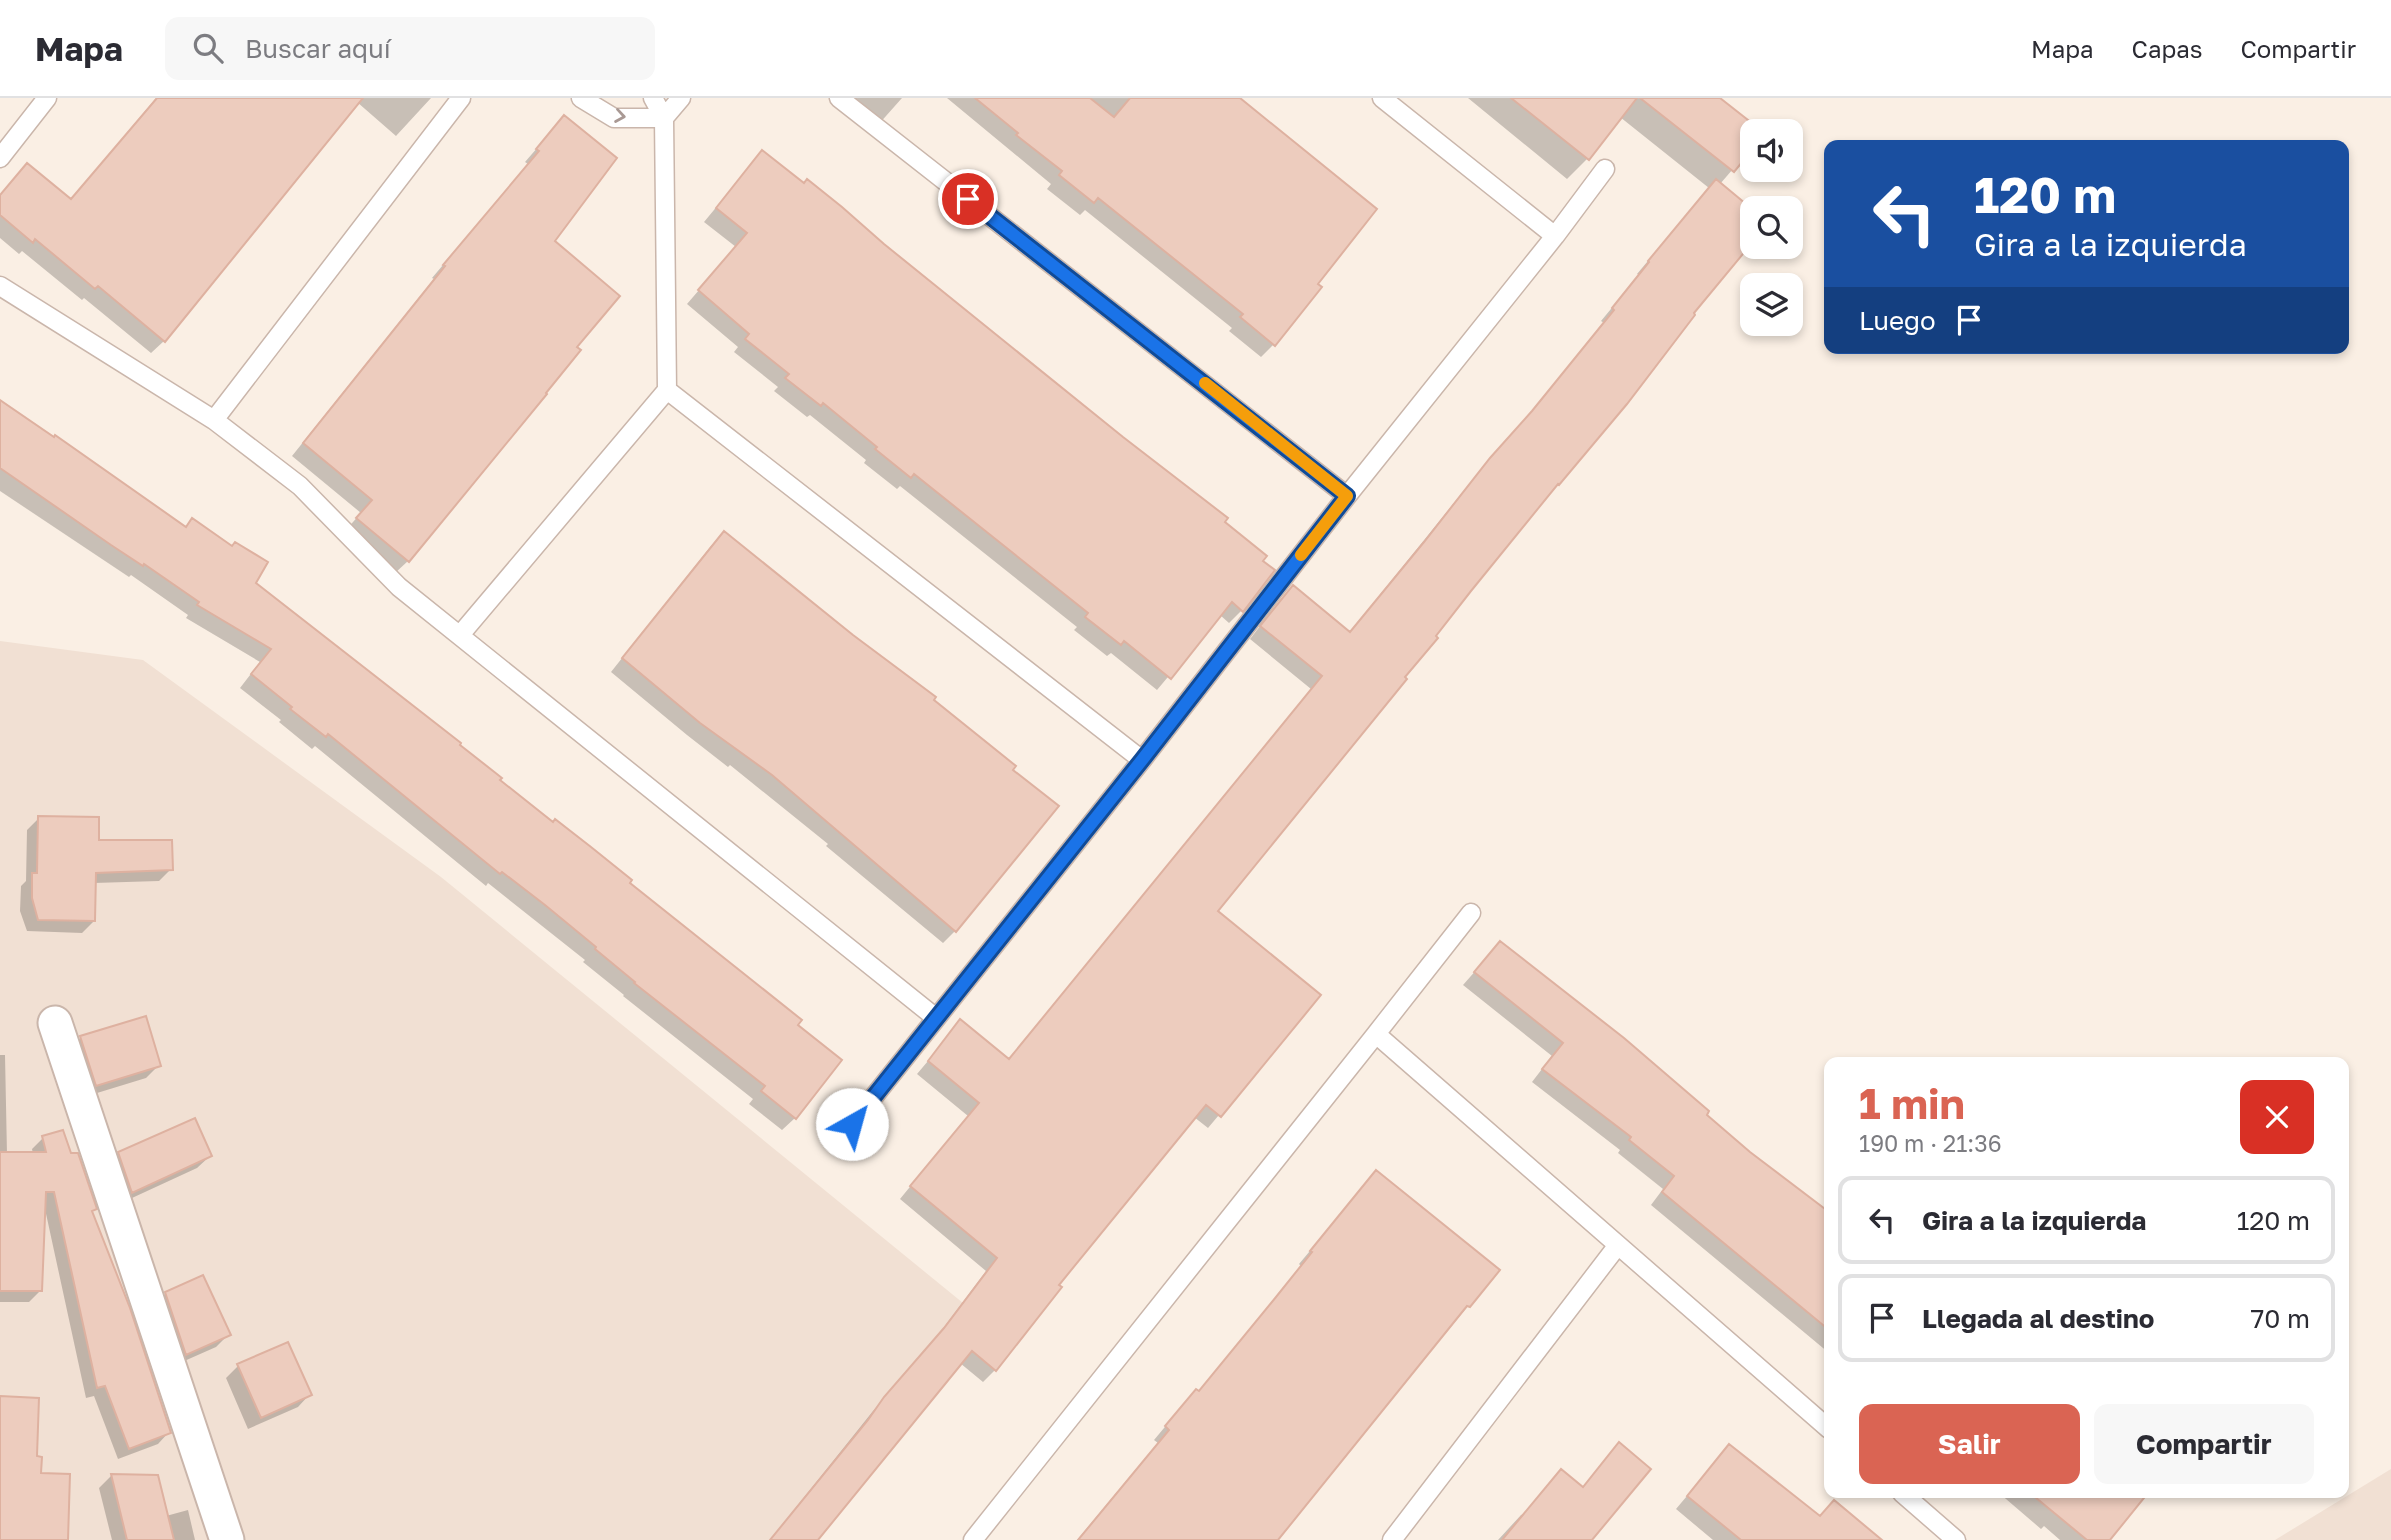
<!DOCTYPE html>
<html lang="es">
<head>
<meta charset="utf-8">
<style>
  body { margin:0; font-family:"Golos Text",sans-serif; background:#f7f7f7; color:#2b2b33; height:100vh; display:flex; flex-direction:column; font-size:26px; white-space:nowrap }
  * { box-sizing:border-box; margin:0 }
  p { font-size:23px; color:#7c7c81 }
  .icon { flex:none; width:38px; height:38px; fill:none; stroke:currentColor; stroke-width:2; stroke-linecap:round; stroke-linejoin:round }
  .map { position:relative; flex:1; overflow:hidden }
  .side { position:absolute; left:1824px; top:959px; width:525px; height:441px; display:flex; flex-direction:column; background:#fff; border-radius:14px; box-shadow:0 4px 10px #0003 }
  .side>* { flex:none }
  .guide { position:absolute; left:1824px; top:42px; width:525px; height:214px; border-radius:14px; box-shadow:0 4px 10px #0003; background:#1a4fa0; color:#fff; overflow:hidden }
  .controls { position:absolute; left:1740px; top:21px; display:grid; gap:14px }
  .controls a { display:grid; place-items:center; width:63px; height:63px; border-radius:14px; background:#fff; box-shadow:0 4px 10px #0003; font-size:35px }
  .pin { position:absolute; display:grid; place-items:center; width:60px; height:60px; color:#fff; margin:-30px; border:4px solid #fff; border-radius:50%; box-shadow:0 2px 7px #0007 }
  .me { position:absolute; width:77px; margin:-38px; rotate:38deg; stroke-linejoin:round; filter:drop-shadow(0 0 5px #0008) }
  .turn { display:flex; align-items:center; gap:24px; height:147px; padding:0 35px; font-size:32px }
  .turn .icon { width:91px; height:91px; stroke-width:2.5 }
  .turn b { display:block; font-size:49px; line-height:60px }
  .then { display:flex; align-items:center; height:66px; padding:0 35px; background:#0003; gap:14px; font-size:26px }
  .round { display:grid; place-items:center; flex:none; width:74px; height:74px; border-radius:14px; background:#f7f7f7 }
  .summary { display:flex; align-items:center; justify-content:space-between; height:119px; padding:0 35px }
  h1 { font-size:42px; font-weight:700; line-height:52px; color:#da6453 }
  .cta { display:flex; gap:14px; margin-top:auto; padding:14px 35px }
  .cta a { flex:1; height:80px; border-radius:14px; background:#da6453; color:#fff; font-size:28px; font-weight:700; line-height:80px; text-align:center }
  .cta a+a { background:#f7f7f7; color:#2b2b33 }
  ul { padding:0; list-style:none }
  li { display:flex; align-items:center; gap:21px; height:88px; margin:0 14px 10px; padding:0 21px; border:4px solid #e1e1e2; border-radius:14px }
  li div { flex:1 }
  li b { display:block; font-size:26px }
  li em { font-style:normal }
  header { display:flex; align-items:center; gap:42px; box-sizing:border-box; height:98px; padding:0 35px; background:#fff; border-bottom:2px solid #e1e1e2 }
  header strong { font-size:33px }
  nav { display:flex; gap:38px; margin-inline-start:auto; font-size:24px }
  .search { width:490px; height:63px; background:#f7f7f7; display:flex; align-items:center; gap:18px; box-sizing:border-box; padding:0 24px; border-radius:14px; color:#7c7c81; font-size:26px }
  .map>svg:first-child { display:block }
  .residential { fill:#f1e0d3 }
  .shadow { fill:#0003 }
  .building { fill:#edccbe; stroke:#deb1a0; stroke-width:2 }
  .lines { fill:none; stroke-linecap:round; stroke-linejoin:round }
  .lane-casing { stroke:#cab6ab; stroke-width:21 }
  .street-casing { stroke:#cab6ab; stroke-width:37 }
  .lane { stroke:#fff; stroke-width:18 }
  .street { stroke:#fff; stroke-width:33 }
  .oneway { stroke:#a99994 }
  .route-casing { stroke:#114b97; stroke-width:18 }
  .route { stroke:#1a73e8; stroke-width:12 }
  .slow { stroke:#f59e0b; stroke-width:12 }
</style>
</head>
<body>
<header>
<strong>Mapa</strong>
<div class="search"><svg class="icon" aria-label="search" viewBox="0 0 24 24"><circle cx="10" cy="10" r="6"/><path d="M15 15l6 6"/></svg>Buscar aquí</div>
<nav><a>Mapa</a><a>Capas</a><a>Compartir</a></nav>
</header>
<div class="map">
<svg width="2391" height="1442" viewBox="0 0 2391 1442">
  <rect width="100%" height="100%" fill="#faefe4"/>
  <path class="residential" d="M 0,543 L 143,562 L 441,779 L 963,1205 L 783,1442 L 0,1442 Z
    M 2391,1371 L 2391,1442 L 2275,1442 Z"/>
  <path class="shadow" d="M 156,0 L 431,0 L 396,38 L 357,4 L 164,243 L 151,255 L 84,200 L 82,202 L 22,153 L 19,156 L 0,140 L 0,97 L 27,67 L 70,103 Z
    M 844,0 L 902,0 L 878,27 Z
    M 947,0 L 1237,0 L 1315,186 L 1274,246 L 1261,259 L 1229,233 L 1232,230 L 1085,112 L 1080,117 L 1047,91 L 1051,86 Z
    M 1468,0 L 1718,0 L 1759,33 L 1752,33 L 1752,49 L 1720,86 L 1546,398 L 1215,813 L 1319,898 L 1208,1030 L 1194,1019 L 1057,1187 L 1060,1189 L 995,1272 L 983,1284 L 960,1265 L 821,1435 L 822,1437 L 818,1442 L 770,1442 L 873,1313 L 933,1244 L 986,1173 L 900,1101 L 968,1018 L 917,976 L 961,924 L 1008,962 L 1311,591 L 1250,541 L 1281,501 L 1293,489 L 1349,535 L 1479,374 L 1520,327 L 1604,225 L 1601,223 L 1639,177 L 1637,176 L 1709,90 L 1620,19 L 1587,61 L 1567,81 Z
    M 564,19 L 552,143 L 575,250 L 408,463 L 395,475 L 345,433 L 361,415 L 292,358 L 434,181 L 432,180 L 528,66 L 525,64 Z
    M 762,54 L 1222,425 L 1242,512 L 1229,525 L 1220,517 L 1157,592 L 1111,555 L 1107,558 L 1074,532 L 1077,529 L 900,388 L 897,391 L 864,365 L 866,362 L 810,317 L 807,319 L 774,293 L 778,289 L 734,254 L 738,249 L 687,206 L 736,149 L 704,124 Z
    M 0,304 L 185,430 L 192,423 L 254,485 L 628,785 L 796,927 L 795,1020 L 782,1032 L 749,1006 L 753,1001 L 623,898 L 624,897 L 583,864 L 585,862 L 532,820 L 488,785 L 486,788 L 315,648 L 312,651 L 279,624 L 281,622 L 240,590 L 260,564 L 186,520 L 188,517 L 131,477 L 129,479 L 0,393 Z
    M 724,435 L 955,833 L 943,845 L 826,748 L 828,746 L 730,667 L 728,669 L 687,637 L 611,574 L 711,448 Z
    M 39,720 L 97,744 L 171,771 L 159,783 L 94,785 L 94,823 L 82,835 L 27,833 L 20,813 L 21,788 L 26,783 L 27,732 Z
    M 1500,845 L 1749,1055 L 1829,1117 L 1829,1255 L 1651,1107 L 1663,1091 L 1618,1055 L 1620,1052 L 1532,984 L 1552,958 L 1463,887 Z
    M 81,940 L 159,967 L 146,980 L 84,999 L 68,952 Z
    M 0,957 L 5,957 L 7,1056 L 33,1056 L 32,1051 L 43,1040 L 95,1110 L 91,1114 L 169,1334 L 158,1346 L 118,1361 L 94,1298 L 86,1300 L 45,1111 L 41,1192 L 29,1204 L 0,1204 Z
    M 119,1056 L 210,1058 L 197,1070 L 119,1106 L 107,1069 Z
    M 1376,1074 L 1468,1208 L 1275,1442 L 1077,1442 L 1158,1345 L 1154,1342 L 1184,1306 L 1198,1295 L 1301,1168 L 1299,1166 Z
    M 166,1196 L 228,1237 L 216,1249 L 173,1268 L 153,1209 Z
    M 238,1268 L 310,1296 L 298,1309 L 248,1331 L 226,1280 Z
    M 1619,1347 L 1589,1442 L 1498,1442 L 1521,1417 L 1582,1390 Z
    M 1729,1348 L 1819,1419 L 1854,1442 L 1713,1442 L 1676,1411 Z
    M 111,1378 L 157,1379 L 166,1418 L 188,1412 L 195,1442 L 112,1442 L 99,1390 Z
    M 1999,1395 L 2146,1395 L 2108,1442 L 2060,1442 L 2044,1428 L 2041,1431 Z"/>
  <path class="building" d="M 157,0 L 363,0 L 165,244 L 98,188 L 95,191 L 35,141 L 33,145 L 0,117 L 0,97 L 27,65 L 71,101 Z
    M 975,0 L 1090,0 L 1114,19 L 1130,0 L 1240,0 L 1377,111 L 1318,186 L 1322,189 L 1275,248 L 1240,219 L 1243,216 L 1098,100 L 1094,105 L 1059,77 L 1062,73 L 1016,37 L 1018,35 Z
    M 1511,0 L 1637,0 L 1589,62 Z
    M 1640,0 L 1720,0 L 1762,33 L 1752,33 L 1752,52 L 1734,74 Z
    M 564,17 L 617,60 L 555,143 L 620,198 L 577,249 L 581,252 L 546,295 L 547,296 L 409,464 L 356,420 L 372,402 L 303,345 L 445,168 L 443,167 L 539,53 L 536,51 Z
    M 762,52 L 804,85 L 807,81 L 842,109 L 884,146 L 1123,339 L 1228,420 L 1225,424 L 1267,458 L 1263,463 L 1275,472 L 1243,514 L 1232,504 L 1171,581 L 1124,543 L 1121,547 L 1085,519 L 1088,515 L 914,376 L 911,380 L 875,351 L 877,349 L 823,305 L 821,308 L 785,280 L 789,276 L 745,241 L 749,236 L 698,192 L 747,135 L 716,110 Z
    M 1716,81 L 1752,111 L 1752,145 L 1694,215 L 1695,217 L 1627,306 L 1559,387 L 1558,386 L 1471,493 L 1436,538 L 1438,540 L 1405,579 L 1407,581 L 1218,813 L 1321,897 L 1221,1019 L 1206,1007 L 1059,1187 L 1062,1189 L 996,1273 L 972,1253 L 818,1442 L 770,1442 L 868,1322 L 884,1299 L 944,1230 L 997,1160 L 910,1088 L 979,1005 L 928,963 L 960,921 L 1009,961 L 1322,578 L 1260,528 L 1293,487 L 1350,534 L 1424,444 L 1490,360 L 1532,313 L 1614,212 L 1612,210 L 1649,164 L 1648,163 Z
    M 0,302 L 54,339 L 55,337 L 186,429 L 192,420 L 232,448 L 235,444 L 268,464 L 256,485 L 461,645 L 460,647 L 502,680 L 500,682 L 553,724 L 555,721 L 591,749 L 632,782 L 630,785 L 802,922 L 798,927 L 842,962 L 796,1021 L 761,993 L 765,988 L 634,885 L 635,884 L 595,851 L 596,849 L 545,807 L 502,774 L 500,776 L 328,636 L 326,639 L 290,611 L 292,609 L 251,576 L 271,551 L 197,507 L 199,504 L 144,466 L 143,468 L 111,447 L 0,370 Z
    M 724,433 L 853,537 L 936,599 L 934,602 L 1016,668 L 1013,672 L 1059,708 L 956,834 L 772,677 L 700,625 L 622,560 Z
    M 38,718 L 99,719 L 99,742 L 172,742 L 173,772 L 96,775 L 95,823 L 38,822 L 32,800 L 32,775 L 37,775 Z
    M 1500,843 L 1624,940 L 1709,1013 L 1707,1017 L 1750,1054 L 1829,1114 L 1829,1232 L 1662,1094 L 1674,1078 L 1629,1042 L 1631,1039 L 1542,971 L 1563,945 L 1474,874 Z
    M 146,918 L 161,968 L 96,988 L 80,938 Z
    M 195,1020 L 212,1058 L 132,1095 L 118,1054 Z
    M 63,1032 L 71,1055 L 78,1055 L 97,1111 L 92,1113 L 130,1210 L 171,1335 L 129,1351 L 105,1288 L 97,1290 L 54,1094 L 46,1094 L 42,1193 L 0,1193 L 0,1054 L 46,1054 L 42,1038 Z
    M 1376,1072 L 1500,1172 L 1470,1209 L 1467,1208 L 1278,1442 L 1078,1442 L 1169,1332 L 1165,1328 L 1196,1291 L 1199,1293 L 1276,1199 L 1312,1154 L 1310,1153 Z
    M 203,1177 L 231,1237 L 186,1257 L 165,1194 Z
    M 288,1244 L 312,1297 L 261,1320 L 237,1266 Z
    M 0,1298 L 39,1300 L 37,1358 L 42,1359 L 41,1375 L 70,1376 L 68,1442 L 0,1442 Z
    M 1619,1344 L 1651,1371 L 1592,1442 L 1502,1442 L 1561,1371 L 1583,1389 Z
    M 1729,1346 L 1820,1418 L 1834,1402 L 1882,1442 L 1741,1442 L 1687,1398 Z
    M 111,1376 L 158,1377 L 174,1442 L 127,1442 Z
    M 2030,1395 L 2148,1395 L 2110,1442 L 2087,1442 Z"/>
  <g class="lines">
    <g class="lane-casing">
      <path id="lane" d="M 581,0 L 614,20 L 664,20 L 653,0
        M 839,0 L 1347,398
        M 1382,0 L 1555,138
        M 0,60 L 47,0
        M 0,188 L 214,322 L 300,388 L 399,489 L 936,920
        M 667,292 L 1142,662 L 852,1026
        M 214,322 L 461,0
        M 460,537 L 667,292 L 664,20 L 681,0
        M 1142,662 L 1347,398 L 1555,138 L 1605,71
        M 1376,936 L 1471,815
        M 1902,1395 L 1956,1442
        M 973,1442 L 1376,936 L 1829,1331
        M 1392,1442 L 1618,1147"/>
    </g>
    <g class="street-casing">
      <path id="street" d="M 55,925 L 227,1442"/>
    </g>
    <use href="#lane" class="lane"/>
    <use href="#street" class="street"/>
  </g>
  <defs><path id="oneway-chevron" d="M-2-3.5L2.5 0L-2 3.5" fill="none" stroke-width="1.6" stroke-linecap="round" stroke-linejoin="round" transform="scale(1.75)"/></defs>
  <use class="oneway" href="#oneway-chevron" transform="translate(620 18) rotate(9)"/>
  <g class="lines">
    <g class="route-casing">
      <path id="route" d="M 852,1026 L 1142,662 L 1347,398 L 968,101"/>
    </g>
    <use href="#route" class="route"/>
    <path class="slow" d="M 1205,285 L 1347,398 L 1301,457"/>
  </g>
</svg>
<div class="controls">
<a><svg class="icon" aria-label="sound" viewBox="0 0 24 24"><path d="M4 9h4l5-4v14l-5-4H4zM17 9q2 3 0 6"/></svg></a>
<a><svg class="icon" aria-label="search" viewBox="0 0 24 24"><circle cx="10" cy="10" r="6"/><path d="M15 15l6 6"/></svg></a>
<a><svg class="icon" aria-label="layers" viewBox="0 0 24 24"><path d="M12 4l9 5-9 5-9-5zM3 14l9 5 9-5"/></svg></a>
</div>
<div class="pin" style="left:968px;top:101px;background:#d93025"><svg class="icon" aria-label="arrive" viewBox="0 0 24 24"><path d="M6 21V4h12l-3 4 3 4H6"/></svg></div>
<svg class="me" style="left:852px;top:1026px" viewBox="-20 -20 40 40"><circle r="19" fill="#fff"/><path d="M0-13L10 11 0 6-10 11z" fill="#1a73e8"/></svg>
<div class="guide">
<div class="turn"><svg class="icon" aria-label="left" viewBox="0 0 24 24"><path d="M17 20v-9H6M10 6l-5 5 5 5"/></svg><div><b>120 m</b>Gira a la izquierda</div></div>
<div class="then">Luego<svg class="icon" aria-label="arrive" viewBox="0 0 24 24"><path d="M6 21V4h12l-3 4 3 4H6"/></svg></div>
</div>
<section class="side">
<div class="summary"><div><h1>1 min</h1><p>190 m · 21:36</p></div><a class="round" style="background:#d93025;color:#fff"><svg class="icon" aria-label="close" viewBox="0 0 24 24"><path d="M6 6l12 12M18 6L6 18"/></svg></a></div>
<ul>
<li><svg class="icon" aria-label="left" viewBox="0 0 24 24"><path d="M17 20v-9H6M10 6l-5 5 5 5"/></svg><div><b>Gira a la izquierda</b></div><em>120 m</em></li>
<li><svg class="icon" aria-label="arrive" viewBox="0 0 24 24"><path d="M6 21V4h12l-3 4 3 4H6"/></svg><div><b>Llegada al destino</b></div><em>70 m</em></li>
</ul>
<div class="cta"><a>Salir</a><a>Compartir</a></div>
</section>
</div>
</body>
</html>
